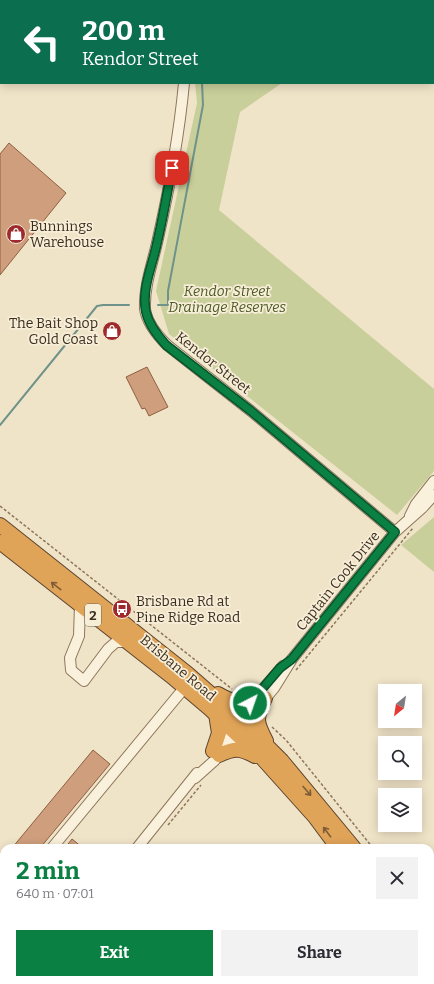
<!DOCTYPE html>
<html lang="en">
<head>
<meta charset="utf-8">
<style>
  body { margin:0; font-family:Bitter,serif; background:#f2f2f3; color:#2b2b33; height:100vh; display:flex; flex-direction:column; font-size:15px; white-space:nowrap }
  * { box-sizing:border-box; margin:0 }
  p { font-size:13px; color:#7c7c81 }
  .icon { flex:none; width:22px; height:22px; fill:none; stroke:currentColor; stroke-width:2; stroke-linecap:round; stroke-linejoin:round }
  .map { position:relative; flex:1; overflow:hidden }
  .sheet { position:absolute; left:0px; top:844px; width:434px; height:140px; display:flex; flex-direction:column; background:#fff; border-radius:12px 12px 0 0; box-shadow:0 2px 10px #0003 }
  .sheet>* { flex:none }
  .banner { position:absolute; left:0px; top:0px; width:434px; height:84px; box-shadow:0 2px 10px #0003; background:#0b6e4f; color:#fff; overflow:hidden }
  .needle { width:26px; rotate:210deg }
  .tools { position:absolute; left:378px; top:684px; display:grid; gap:8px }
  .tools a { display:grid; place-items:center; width:44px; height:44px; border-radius:0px; background:#fff; box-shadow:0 2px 10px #0003; font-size:20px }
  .pin { position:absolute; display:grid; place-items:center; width:34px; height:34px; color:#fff; margin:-17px; border-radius:8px; box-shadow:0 2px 6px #0006 }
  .me { position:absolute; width:44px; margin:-22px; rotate:41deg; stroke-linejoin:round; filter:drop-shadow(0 0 3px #0008) }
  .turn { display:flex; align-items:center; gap:14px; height:84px; padding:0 16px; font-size:18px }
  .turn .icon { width:52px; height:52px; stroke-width:2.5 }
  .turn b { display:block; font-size:28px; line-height:34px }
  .round { display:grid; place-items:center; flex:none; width:42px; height:42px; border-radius:0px; background:#f2f2f3 }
  .overview { display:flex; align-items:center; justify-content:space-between; height:68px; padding:0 16px }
  h1 { font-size:24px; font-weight:700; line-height:30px; color:#0b8043 }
  .primary-button { display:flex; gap:8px; margin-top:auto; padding:8px 16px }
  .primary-button a { flex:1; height:46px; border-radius:0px; background:#0b8043; color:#fff; font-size:16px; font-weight:700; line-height:46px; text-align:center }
  .primary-button a+a { background:#f2f2f3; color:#2b2b33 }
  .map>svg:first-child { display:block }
  .green { fill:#c9cf9b }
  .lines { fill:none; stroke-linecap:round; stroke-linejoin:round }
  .stream { stroke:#6f938a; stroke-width:2 }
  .building { fill:#cf9f7d; stroke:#8d5f41 }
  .minor-casing { stroke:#8d765c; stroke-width:12 }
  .highway-casing { stroke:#5b4430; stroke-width:16 }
  .path { stroke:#8d765c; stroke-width:1.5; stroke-dasharray:3 2; stroke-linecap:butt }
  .minor { stroke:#faf1dc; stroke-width:10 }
  .highway { stroke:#e0a458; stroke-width:14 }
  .oneway { stroke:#7e5d36 }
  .route-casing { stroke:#07532c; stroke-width:10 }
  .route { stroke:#0b8043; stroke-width:7 }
  .labels { text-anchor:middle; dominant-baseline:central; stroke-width:3.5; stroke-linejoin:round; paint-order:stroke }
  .shield { fill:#f7eed8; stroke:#756857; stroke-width:1 }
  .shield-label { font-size:13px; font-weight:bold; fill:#3d2e20 }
  .poi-label { font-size:14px; fill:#3d2e20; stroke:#f7eed8; text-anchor:start }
  .park-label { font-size:14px; font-style:italic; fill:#4d5a26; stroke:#f7eed8 }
  .street-label { font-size:14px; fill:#3d2e20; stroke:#f7eed8 }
</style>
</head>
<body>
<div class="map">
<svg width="434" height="984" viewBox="0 0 434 984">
  <rect width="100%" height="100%" fill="#f0e4c8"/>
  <path class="green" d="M 175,0 L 286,0 L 287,1 L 175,1 Z
    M 195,83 L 282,83 L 240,112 L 219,210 L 434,389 L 434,471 L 397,515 L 169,334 L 156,291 L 197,103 Z
    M 434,517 L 434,572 L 401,545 Z"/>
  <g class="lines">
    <path class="stream" d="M 200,0 L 200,1
      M 158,305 L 168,305 L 168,291 L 203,105 L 202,83
      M 0,425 L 97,306 L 103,305 L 129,305"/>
  </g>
  <path class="building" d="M 9,143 L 66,193 L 0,275 L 0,154 Z
    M 147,367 L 168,407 L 149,416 L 145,408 L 142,409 L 126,377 Z
    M 93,750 L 110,764 L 40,848 L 12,848 Z
    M 72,839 L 83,848 L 65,848 Z"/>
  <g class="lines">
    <g class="minor-casing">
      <path id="minor" d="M 141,0 L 142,1
        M 433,35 L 434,34
        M 184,83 C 179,137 169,190 157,243 C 152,265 144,286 145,309 C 147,323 157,335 167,345 L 251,411 L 395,532
        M 410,516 L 416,504 L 434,481
        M 80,605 L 79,636 L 70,658 L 71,670 L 84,681 L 108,649 L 116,642 L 127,642
        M 216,748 L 243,712 L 283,666
        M 195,778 L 214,761 L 232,742 L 250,717 L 274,688 L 292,659 L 395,532 L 422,508 L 434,495
        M 52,848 L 185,687
        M 137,848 L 197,773
        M 0,911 L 4,906
        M 0,923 L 4,926
        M 75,980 L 79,984
        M 25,984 L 28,980"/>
    </g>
    <g class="highway-casing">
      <path id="highway" d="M 0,525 L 188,674 L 245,724 L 282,761 L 354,848
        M 0,542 L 171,676 L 210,709 L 263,759 L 315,817 L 338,848
        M 218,694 C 235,704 241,704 258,694
        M 265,698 C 256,719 255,720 266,741
        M 213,751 L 219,733 L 216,714
        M 219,755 C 235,748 239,748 255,756
        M 430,940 L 434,945
        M 430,965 L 434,970"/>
    </g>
    <path class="path" d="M 0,506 L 232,689
      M 296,670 L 413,528
      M 272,727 L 286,740 L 373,848
      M 168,825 L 201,785
      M 176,846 L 179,848
      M 430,918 L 434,923
      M 354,980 L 358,984
      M 37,984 L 40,980"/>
    <use href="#minor" class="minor"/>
    <use href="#highway" class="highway"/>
  </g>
  <defs><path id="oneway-shaft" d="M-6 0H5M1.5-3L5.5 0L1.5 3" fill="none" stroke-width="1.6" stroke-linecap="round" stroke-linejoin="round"/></defs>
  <g class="oneway">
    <use href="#oneway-shaft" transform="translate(56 586) rotate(-142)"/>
    <use href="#oneway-shaft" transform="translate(307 791) rotate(49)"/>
    <use href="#oneway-shaft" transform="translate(327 832) rotate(-127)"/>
  </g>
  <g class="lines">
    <g class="route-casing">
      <path id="route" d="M 172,168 C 167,193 163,218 157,243 C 153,264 141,289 146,312 C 149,325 157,335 166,345 L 251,411 L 395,532 L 292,659 L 280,668 L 250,703"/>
    </g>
    <use href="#route" class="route"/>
  </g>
  <defs>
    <g id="shop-disc" transform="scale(1)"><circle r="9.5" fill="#9e2a2b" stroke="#f7eed8"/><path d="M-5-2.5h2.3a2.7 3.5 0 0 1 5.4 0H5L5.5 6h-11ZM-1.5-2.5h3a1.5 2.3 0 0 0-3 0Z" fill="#fff"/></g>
    <g id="bus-disc" transform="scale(1)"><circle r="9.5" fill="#9e2a2b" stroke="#f7eed8"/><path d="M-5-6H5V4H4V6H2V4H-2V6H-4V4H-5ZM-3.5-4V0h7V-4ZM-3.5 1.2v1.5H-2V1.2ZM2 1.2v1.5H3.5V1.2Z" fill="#fff"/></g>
  </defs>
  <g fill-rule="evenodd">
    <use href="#shop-disc" x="16" y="234"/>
    <use href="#shop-disc" x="112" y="331"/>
    <use href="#bus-disc" x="122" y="609"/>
  </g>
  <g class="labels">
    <rect class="shield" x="85" y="604" width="16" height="22" rx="3"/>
    <g class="shield-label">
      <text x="93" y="615">2</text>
    </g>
    <g class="poi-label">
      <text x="30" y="226">Bunnings<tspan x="30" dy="16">Warehouse</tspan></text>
      <text x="98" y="323" text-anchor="end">The Bait Shop<tspan x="98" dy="16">Gold Coast</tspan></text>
      <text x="136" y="601">Brisbane Rd at<tspan x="136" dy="16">Pine Ridge Road</tspan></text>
    </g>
    <g class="park-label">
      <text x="227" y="291">Kendor Street<tspan x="227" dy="16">Drainage Reserves</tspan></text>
    </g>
    <g class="street-label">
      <text transform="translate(213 363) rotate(38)">Kendor Street</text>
      <text transform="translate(338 581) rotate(-51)">Captain Cook Drive</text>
      <text transform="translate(178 668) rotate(40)">Brisbane Road</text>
    </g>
  </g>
</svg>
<div class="tools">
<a><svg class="needle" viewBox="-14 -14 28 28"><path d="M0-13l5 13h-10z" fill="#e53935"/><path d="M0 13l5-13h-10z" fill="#7c7c81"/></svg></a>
<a><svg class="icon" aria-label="search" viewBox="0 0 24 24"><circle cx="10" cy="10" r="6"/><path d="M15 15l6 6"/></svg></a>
<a><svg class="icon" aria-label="layers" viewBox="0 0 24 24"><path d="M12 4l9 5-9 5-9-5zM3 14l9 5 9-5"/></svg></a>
</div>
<div class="pin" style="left:172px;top:168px;background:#d93025"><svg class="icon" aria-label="arrive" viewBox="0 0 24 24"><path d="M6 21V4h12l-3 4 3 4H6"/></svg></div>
<svg class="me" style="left:250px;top:703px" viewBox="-20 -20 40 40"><circle r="17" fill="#0b8043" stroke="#fff" stroke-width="3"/><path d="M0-11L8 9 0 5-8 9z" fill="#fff"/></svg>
<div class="banner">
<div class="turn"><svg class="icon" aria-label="left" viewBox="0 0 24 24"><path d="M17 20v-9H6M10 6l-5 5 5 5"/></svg><div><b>200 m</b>Kendor Street</div></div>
</div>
<section class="sheet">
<div class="overview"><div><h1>2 min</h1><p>640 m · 07:01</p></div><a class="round"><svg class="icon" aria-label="close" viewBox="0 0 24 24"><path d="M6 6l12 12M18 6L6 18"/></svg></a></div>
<div class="primary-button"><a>Exit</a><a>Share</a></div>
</section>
</div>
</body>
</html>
